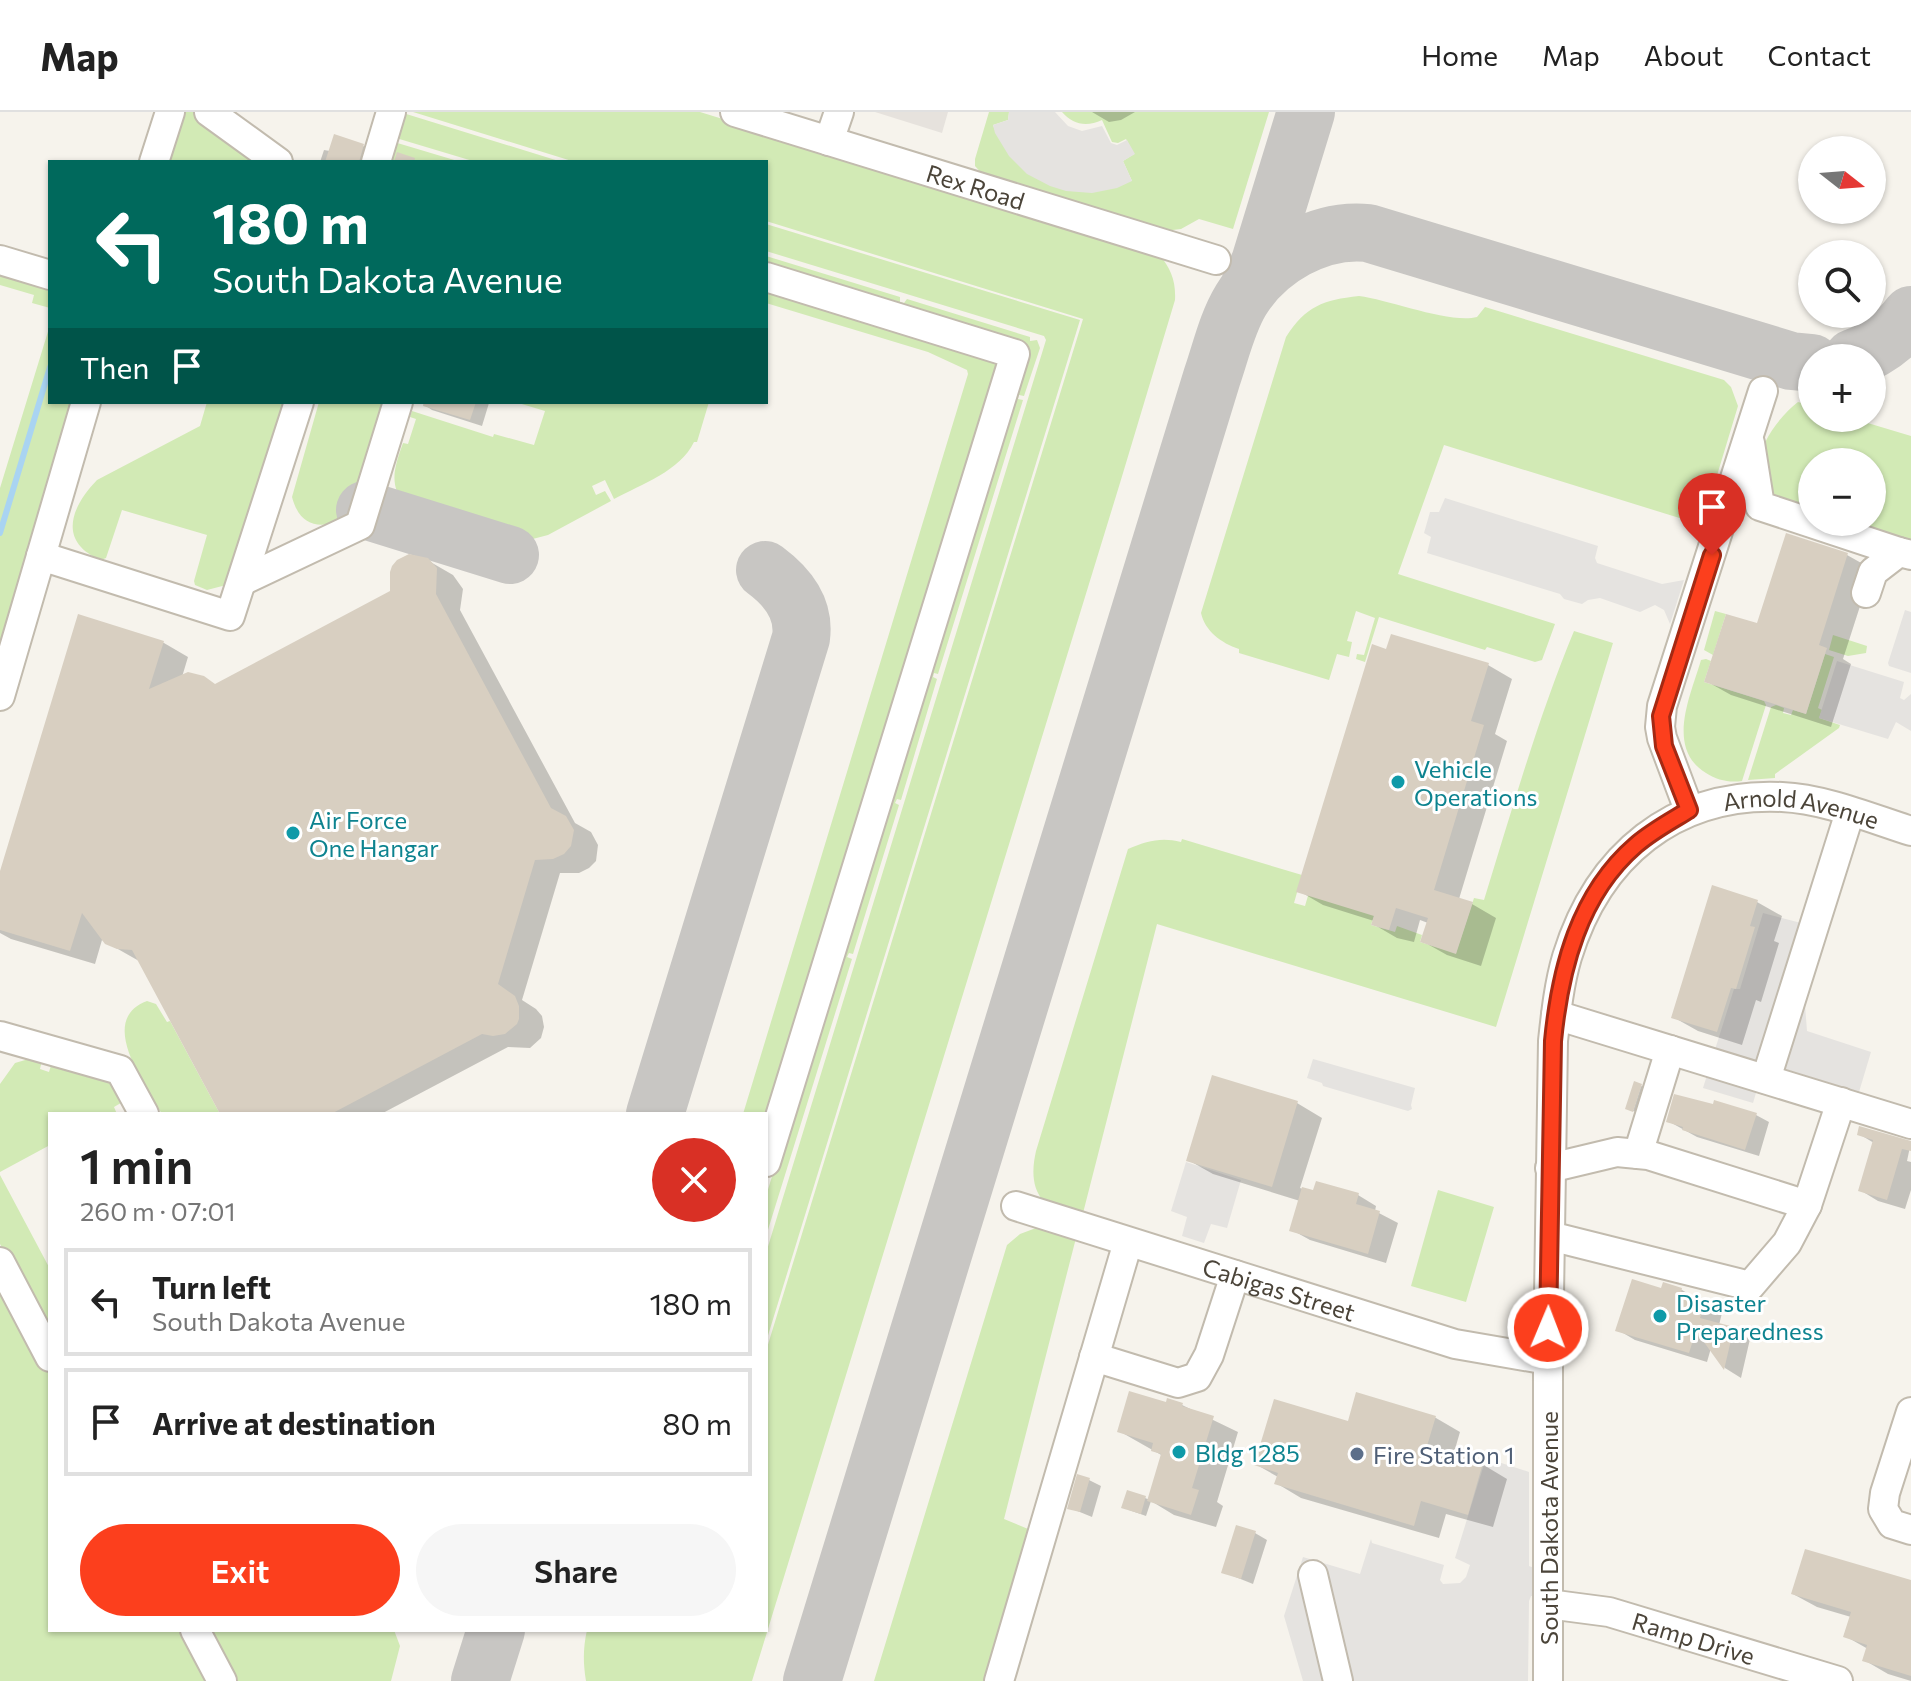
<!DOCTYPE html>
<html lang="en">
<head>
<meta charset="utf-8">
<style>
  body { margin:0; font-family:Commissioner,sans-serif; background:#f6f6f6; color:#222; height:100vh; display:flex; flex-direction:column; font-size:30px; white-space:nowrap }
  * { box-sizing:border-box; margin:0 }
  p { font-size:26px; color:#767676 }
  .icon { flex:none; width:44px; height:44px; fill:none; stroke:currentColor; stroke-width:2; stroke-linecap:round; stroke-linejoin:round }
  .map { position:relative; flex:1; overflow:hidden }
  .sheet { position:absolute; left:48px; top:1000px; width:720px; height:520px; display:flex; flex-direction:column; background:#fff; border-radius:0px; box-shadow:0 2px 6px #0004 }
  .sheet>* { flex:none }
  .hud { position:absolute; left:48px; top:48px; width:720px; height:244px; border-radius:0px; box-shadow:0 2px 6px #0004; background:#00695c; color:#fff; overflow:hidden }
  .needle { width:52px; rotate:107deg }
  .controls { position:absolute; left:1798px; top:24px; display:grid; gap:16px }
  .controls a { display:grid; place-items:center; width:88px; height:88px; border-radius:50%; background:#fff; box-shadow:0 2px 6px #0004; font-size:40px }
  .pin { position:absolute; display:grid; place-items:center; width:68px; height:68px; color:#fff; margin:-82px -34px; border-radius:50% 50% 50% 0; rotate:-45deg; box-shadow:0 0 8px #0007 }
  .pin .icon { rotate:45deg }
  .me { position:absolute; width:88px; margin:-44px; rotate:1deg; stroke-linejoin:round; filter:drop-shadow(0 0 6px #0008) }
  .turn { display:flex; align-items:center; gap:28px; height:168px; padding:0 32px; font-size:36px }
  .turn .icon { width:104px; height:104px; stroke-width:2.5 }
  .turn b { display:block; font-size:56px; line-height:68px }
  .then { display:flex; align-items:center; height:76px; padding:0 32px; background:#0003; gap:16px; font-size:30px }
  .round { display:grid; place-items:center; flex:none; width:84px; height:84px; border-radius:42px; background:#f6f6f6 }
  .headline { display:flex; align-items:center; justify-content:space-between; height:136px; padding:0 32px }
  h1 { font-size:48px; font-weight:600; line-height:60px }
  .cta { display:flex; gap:16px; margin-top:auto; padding:16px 32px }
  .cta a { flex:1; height:92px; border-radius:48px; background:#fc3f1d; color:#fff; font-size:32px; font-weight:600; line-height:92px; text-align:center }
  .cta a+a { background:#f6f6f6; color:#222 }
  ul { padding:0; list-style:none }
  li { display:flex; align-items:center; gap:24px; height:108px; margin:0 16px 12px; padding:0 16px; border:4px solid #e0e0e0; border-radius:0px }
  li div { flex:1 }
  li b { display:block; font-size:30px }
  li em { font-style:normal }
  header { display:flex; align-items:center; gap:48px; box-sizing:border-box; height:112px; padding:0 40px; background:#fff; border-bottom:2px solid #e0e0e0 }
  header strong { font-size:38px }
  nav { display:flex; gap:44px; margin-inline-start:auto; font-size:28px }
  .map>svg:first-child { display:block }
  .industrial { fill:#e6e2dd }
  .green { fill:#d2eab5 }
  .parking { fill:#e5e3e0 }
  .shadow { fill:#0003 }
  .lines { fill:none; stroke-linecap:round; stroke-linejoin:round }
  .stream { stroke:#a9d4f2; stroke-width:6 }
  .taxiway { stroke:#c8c6c3; stroke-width:58 }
  .building { fill:#d8cfc1 }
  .minor-casing { stroke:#c2bbae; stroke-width:32 }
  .minor { stroke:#fff; stroke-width:28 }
  .route-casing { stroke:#a42913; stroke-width:20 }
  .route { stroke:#fc3f1d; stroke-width:14 }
  .culture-dot { fill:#0f9aa8; stroke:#fff; stroke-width:3 }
  .service-dot { fill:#5c6f8a; stroke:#fff; stroke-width:3 }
  .labels { text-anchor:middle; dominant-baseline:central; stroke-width:6; stroke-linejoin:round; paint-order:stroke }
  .street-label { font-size:24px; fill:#4b4439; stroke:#fff }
  .culture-label { font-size:24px; fill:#0d838f; stroke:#fff; text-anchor:start }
  .service-label { font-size:24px; fill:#4e5e75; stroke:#fff; text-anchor:start }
</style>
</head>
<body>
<header>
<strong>Map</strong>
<nav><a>Home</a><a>Map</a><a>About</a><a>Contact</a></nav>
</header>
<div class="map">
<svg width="1911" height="1569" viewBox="0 0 1911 1569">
  <rect width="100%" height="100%" fill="#f6f3ec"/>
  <path class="industrial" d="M 875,0 L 948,0 L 942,21 Z"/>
  <path class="green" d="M 178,0 L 198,0 L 270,50 L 164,50 Z
    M 413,0 L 700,0 L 1159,142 C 1171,157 1176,169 1175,188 L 1120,371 L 752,1569 L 586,1569 C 583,1551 583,1536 587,1518 L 766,1518 L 766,1239 L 1083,207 L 766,109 L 766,50 L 575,50 Z
    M 989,0 L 1009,0 L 1008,8 L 993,13 L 996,21 L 1132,69 L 1123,49 L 1134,42 L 1126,27 L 1118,31 L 1112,30 L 1102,8 C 1087,15 1073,13 1062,0 L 1269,0 L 1233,117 L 1199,107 L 1181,117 L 1164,119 L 984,64 L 975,54 L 975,47 Z
    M 403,1 L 562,50 L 476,50 L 396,26 Z
    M 394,30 L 461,50 L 391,50 Z
    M 766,112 L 1080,208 L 766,1230 L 766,1141 L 1046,228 L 1044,224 L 766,139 Z
    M 766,144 L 900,185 L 900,190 L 904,191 L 907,187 L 1030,225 L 1030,229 L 1037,228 L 1040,236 L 1024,284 L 1019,283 L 1018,287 L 1023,288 L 938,562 L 934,561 L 933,565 L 937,567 L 901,688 L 897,687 L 895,691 L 899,693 L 853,842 L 849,841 L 847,845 L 852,847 L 767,1121 L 766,1084 L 1026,237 L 766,156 Z
    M 0,154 L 50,169 L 50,196 L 32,191 L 34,183 L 0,173 Z
    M 766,172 L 997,250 L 994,259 L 1003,262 L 766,1033 L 766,1002 L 743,1002 L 968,262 L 967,258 L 928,240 L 766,191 Z
    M 1359,184 C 1390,188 1450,212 1477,205 L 1485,195 L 1724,268 L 1731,275 L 1738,294 L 1702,413 L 1444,333 L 1398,462 L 1555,512 L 1542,548 L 1535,550 L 1487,535 L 1485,538 L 1379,505 L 1365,550 L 1356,547 L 1357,542 L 1364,543 L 1375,506 L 1356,499 L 1347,529 L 1352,530 L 1349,545 L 1337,542 L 1329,568 L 1239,541 L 1239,537 C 1221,531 1205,519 1201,501 L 1286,225 C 1306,194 1323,188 1359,184 Z
    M 50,213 L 50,290 L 83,290 L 0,562 L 0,376 Z
    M 207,290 L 286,290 L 230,472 L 207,478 L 195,473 L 194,469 L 207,423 L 122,398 L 106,446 L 101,448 C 58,430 70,396 97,368 L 200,314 Z
    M 319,290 L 383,290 L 373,322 L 377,329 L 351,404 C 325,417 301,419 292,385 Z
    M 515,290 L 709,290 L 697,330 L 694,330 C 680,359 642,372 614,387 L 605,368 L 592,374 L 596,383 L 605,379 L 611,389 L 548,423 L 525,429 L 417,398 L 417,396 L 409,391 L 407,394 C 387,374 395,354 403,331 L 408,332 L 416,307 L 410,305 L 412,299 L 493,325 L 494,322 L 534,333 L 545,299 Z
    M 1798,290 L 1812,294 L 1812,306 L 1851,306 L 1911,324 L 1911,433 L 1836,410 L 1872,410 L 1872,350 L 1812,350 L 1812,402 L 1770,386 C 1767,377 1760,365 1759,355 C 1758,332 1781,303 1798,290 Z
    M 1715,499 L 1726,502 L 1713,543 L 1704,538 Z
    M 1574,519 L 1613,531 L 1496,915 L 1157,812 L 1082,1105 L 1045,1091 C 1031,1076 1032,1057 1036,1039 L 1128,737 C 1147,729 1161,725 1181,730 L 1182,727 L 1302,763 L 1294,791 L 1305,794 L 1312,770 L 1377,794 L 1371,813 L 1395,820 L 1397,814 L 1422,823 L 1420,830 L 1456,841 L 1474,786 L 1484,788 C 1512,698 1538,606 1574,519 Z
    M 1833,523 L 1867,534 L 1866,541 L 1848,544 L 1829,538 Z
    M 1825,542 L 1834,545 L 1818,596 L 1822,598 L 1819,606 L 1840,613 L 1839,616 L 1775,662 L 1775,666 L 1748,668 L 1771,595 L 1776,593 L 1784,596 L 1783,601 L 1791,603 L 1793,598 L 1806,602 Z
    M 1706,547 L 1711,549 L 1704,570 L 1764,589 L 1766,593 L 1742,669 C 1729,671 1717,668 1706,661 C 1665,636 1691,583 1701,548 Z
    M 147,889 L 156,892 L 167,910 L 170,909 L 220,1002 L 162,1002 C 146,973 96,908 147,889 Z
    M 32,946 L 42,948 L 40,957 L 49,960 L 52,950 L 112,970 L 126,988 L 114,995 L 117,1002 L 50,1002 L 50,1033 L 0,1060 L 0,972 L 15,951 Z
    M 0,1063 L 50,1157 L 50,1227 L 0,1132 Z
    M 1438,1078 L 1494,1095 L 1466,1190 L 1411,1174 Z
    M 1036,1116 L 1076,1126 L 1004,1407 L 1033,1419 L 986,1569 L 874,1569 L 1007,1133 L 1020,1122 Z
    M 0,1164 L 50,1258 L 50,1518 L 188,1518 L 215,1569 L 0,1569 Z
    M 205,1518 L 394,1518 L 400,1534 L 391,1569 L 232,1569 Z"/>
  <path class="parking" d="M 1009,0 L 1055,0 L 1068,14 L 1082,19 L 1102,14 L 1111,31 L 1117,33 L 1127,28 L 1135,42 L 1123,49 L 1132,69 L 1117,76 L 1092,81 L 1066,79 L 1050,74 L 1027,62 L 1009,44 L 995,21 L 993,13 L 1008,8 Z
    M 1445,386 L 1598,434 L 1595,446 L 1597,451 L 1662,472 L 1684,468 L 1670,512 L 1664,498 L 1655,493 L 1640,500 L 1600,486 L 1588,488 L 1582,492 L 1564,487 L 1560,482 L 1427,441 L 1431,425 L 1424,421 L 1430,400 L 1439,400 Z
    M 1905,498 L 1911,500 L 1911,561 L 1889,554 L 1888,551 Z
    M 1837,549 L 1904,570 L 1900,586 L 1904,588 L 1911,582 L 1911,619 L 1896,610 L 1888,627 L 1819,606 Z
    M 1763,801 L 1828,818 L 1805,893 L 1807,919 L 1871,940 L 1859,980 L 1785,957 L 1767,977 L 1756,981 L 1753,991 L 1703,976 L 1734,877 L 1740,877 Z
    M 1313,947 L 1415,976 L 1411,993 L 1412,997 L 1408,999 L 1323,974 L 1322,971 L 1307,966 Z
    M 1186,1050 L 1241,1068 L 1227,1116 L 1211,1112 L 1204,1131 L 1182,1124 L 1187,1105 L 1171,1099 Z
    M 1486,1346 L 1529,1360 L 1529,1454 L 1537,1457 L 1538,1484 L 1531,1484 L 1529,1489 L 1528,1569 L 1303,1569 L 1284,1504 L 1303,1445 L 1360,1462 L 1371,1427 L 1372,1431 L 1444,1453 L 1440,1468 L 1443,1472 L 1460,1471 L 1466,1465 L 1470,1453 L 1455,1446 Z"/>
  <path class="shadow" d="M 1092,0 L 1135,0 L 1121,8 L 1109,10 Z
    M 363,34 L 381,44 L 380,50 L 320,50 L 324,38 L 330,39 Z
    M 420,290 L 488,290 L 489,291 L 482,314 L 432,298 Z
    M 1847,443 L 1872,457 L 1843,547 L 1851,552 L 1831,615 L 1731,583 L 1706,569 L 1758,514 Z
    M 427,448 L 453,463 L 463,477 L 460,498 L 575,711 L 591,720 L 598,733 L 596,749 L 589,756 L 579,761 L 560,761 L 522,888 L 536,897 L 542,904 L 544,915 L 541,926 L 530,936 L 508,935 L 381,1002 L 222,1002 L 139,849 L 102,828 L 95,852 L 11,827 L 0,821 L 0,766 L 80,505 L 164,531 L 188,545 L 182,565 L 217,574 L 392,480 Z
    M 1387,539 L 1488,553 L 1512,567 L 1495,622 L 1507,629 L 1459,787 L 1472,792 L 1496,806 L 1481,854 L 1447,843 L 1422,829 L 1428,811 L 1420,808 L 1414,830 L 1397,826 L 1373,812 L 1374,809 L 1323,793 L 1299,779 Z
    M 1757,790 L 1782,804 L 1774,829 L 1779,831 L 1761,890 L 1756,888 L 1742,933 L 1698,919 L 1673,905 Z
    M 1641,974 L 1646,976 L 1639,1001 L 1633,999 Z
    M 1297,991 L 1322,1006 L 1300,1076 L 1315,1081 L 1358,1083 L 1376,1094 L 1375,1099 L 1398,1111 L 1386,1151 L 1310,1128 L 1292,1118 L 1300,1089 L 1213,1062 L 1188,1048 Z
    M 1756,1003 L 1769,1010 L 1759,1044 L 1697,1025 L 1668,1009 Z
    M 1859,1022 L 1911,1030 L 1907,1049 L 1911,1050 L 1911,1078 L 1905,1097 L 1878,1089 L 1860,1078 L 1874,1031 Z
    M 1682,1178 L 1722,1201 L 1719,1213 L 1733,1217 L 1750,1227 L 1741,1266 L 1725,1256 L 1711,1236 L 1707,1250 L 1635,1228 L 1618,1218 L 1663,1179 Z
    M 1358,1282 L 1436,1306 L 1460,1320 L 1453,1344 L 1482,1352 L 1507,1367 L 1493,1415 L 1446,1402 L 1439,1426 L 1301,1386 L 1276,1371 L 1278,1365 L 1257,1353 L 1349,1311 Z
    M 1167,1292 L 1182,1293 L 1238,1320 L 1217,1390 L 1223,1394 L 1216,1415 L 1174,1403 L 1151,1389 L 1146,1404 L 1129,1398 L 1145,1386 L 1150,1388 L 1163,1344 L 1119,1319 Z
    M 1089,1368 L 1101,1374 L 1092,1405 L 1070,1396 Z
    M 1255,1421 L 1267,1428 L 1253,1472 L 1223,1460 Z
    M 1911,1471 L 1911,1569 L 1888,1562 L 1864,1548 L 1868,1537 L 1845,1524 L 1851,1505 L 1817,1495 L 1793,1482 Z"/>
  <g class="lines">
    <path class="stream" d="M 0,421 L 50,255"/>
    <path class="taxiway" d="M 1248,177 L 1260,150 L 1306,0
      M 1853,246 C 1877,238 1896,223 1911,203
      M 365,398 L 510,443
      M 655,1002 L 801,526 C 805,497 788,475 765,458
      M 480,1569 L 496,1518
      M 812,1569 L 1212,265 C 1221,239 1227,211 1241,188 C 1267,146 1319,116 1368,121 L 1791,249 L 1812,251"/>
  </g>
  <path class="building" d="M 334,22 L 364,32 L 359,50 L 325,50 Z
    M 397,40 L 415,46 L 414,50 L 394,50 Z
    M 424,290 L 476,290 L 470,308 L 423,294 Z
    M 1786,421 L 1848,441 L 1819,533 L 1827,536 L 1806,602 L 1704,570 L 1726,502 L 1757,511 Z
    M 409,442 L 428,446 L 437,456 L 436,482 L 551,696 L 566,704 L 574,718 L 571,734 L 564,742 L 553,747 L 535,748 L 498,872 L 515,884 L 519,894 L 519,907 L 517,912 L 505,922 L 493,924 L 482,922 L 331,1002 L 220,1002 L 132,838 L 117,837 L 105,832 L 82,801 L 70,839 L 0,818 L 0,759 L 78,502 L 164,529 L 149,577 L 188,560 L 204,564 L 215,572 L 390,479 L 390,460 L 392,454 L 397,448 Z
    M 1391,522 L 1489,551 L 1471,609 L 1484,613 L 1434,778 L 1473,790 L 1456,842 L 1420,830 L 1428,806 L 1396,796 L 1389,818 L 1371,813 L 1374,804 L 1296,780 L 1372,532 L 1386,537 Z
    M 1712,773 L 1758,788 L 1750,814 L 1755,815 L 1736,877 L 1731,876 L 1717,920 L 1671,906 Z
    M 1212,963 L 1298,989 L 1272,1075 L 1186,1049 Z
    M 1634,969 L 1642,972 L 1633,1000 L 1625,997 Z
    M 1674,982 L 1713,992 L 1714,988 L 1757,1001 L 1745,1038 L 1682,1018 L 1683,1015 L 1666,1010 Z
    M 1859,1014 L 1911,1029 L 1911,1039 L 1902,1037 L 1887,1088 L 1858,1079 L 1873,1028 L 1857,1023 Z
    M 1316,1069 L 1359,1081 L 1356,1092 L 1380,1099 L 1368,1142 L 1289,1119 L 1302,1075 L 1313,1078 Z
    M 1632,1167 L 1661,1176 L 1663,1170 L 1682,1176 L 1681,1182 L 1705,1189 L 1700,1206 L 1734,1215 L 1724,1258 L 1696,1219 L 1689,1241 L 1615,1219 Z
    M 1129,1279 L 1166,1290 L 1167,1286 L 1183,1291 L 1182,1294 L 1214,1304 L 1192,1376 L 1199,1378 L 1191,1403 L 1147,1389 L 1161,1342 L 1151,1339 L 1153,1331 L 1117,1320 Z
    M 1356,1280 L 1436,1304 L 1427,1334 L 1483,1351 L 1468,1403 L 1421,1389 L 1414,1414 L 1274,1372 L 1278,1361 L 1254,1353 L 1274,1287 L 1348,1309 Z
    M 1077,1362 L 1090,1366 L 1080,1400 L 1067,1397 Z
    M 1127,1378 L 1146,1384 L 1141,1402 L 1121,1396 Z
    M 1236,1413 L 1256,1419 L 1241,1467 L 1221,1461 Z
    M 1805,1437 L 1911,1468 L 1911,1564 L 1862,1549 L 1867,1533 L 1843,1525 L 1851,1500 L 1791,1482 Z"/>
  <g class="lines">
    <g class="minor-casing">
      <g id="minor">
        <path d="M 209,0 L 278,50"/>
        <path id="s1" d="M 735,0 L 1216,148"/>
        <path d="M 829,29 L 839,0"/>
        <path d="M 154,50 L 170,0"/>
        <path d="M 376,50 L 391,0"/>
        <path d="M 0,148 L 50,163"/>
        <path d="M 766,165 L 1015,242 L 766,1050"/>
        <path d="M 1750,331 L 1760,394 L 1899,440"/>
        <path d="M 41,444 L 86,290"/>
        <path d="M 242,469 L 360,413 L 398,290"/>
        <path d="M 1866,481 L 1873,460 L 1899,440 L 1911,443"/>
        <path d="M 0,584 L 41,444 L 230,504 L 299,290"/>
        <path d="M 1689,698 L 1662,626 L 1660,615 L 1662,594 L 1763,279"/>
        <path d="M 1556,903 L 1911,1012"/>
        <path d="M 0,924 L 120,958 L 144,1002"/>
        <path d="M 1766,967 L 1850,700"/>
        <path d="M 1638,1042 L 1670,938"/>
        <path d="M 1550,1056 L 1617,1040 L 1648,1043 L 1807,1093"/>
        <path id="s2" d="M 1016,1094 L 1455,1232 L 1548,1248"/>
        <path d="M 1550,1124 L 1750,1174 L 1787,1131 L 1807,1093 L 1841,990"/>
        <path d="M 0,1150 L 50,1245"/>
        <path d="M 1094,1245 L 1178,1271 L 1197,1265 L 1209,1243 L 1235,1163"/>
        <path d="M 1911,1300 L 1885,1381 L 1883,1397 L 1892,1412 L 1911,1418"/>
        <path d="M 1313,1463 L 1338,1569"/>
        <path id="s3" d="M 1548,1492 L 1609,1500 L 1838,1569"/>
        <path d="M 195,1518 L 222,1569"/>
        <path d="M 999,1569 L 1128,1130"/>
        <path id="s4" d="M 1548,1569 L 1548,1248 L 1553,929 C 1556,901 1559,872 1567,845 C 1598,744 1674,680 1782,685 C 1825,687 1870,706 1911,719"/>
      </g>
    </g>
    <use href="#minor" class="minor"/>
  </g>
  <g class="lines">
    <g class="route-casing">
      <path id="route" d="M 1548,1216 L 1553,929 C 1560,857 1579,782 1636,733 C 1652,719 1671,709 1689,698 L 1664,634 L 1661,604 L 1712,443"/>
    </g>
    <use href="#route" class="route"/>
  </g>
  <g class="culture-dot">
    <circle cx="1398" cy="670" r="8"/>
    <circle cx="293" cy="721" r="8"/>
    <circle cx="1660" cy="1204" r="8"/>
    <circle cx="1179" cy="1340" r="8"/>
  </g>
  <circle class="service-dot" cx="1357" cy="1342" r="8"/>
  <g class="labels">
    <g class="street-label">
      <text stroke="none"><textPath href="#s1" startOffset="252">Rex Road</textPath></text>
      <text stroke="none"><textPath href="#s4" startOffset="1036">Arnold Avenue</textPath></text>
      <text stroke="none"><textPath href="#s2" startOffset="276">Cabigas Street</textPath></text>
      <text transform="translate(1548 1416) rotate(-90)">South Dakota Avenue</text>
      <text stroke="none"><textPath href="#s3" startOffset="150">Ramp Drive</textPath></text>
    </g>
    <g class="culture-label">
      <text x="1414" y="656">Vehicle<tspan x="1414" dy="28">Operations</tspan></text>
      <text x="309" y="707">Air Force<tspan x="309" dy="28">One Hangar</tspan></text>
      <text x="1676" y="1190">Disaster<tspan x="1676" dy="28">Preparedness</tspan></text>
      <text x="1195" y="1340">Bldg 1285</text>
    </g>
    <g class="service-label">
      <text x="1373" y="1342">Fire Station 1</text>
    </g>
  </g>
</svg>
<div class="controls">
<a><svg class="needle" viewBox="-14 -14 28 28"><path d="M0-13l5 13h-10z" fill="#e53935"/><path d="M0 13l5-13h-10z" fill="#767676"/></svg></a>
<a><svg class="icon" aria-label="search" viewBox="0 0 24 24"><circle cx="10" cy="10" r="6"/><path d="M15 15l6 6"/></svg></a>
<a>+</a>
<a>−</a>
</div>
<div class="pin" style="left:1712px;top:443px;background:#d93025"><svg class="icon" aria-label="arrive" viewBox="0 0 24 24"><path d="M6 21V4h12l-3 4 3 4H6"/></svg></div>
<svg class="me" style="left:1548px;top:1216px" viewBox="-20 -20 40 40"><circle r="17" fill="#fc3f1d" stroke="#fff" stroke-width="3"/><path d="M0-11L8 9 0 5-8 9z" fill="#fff"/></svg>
<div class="hud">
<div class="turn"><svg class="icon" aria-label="left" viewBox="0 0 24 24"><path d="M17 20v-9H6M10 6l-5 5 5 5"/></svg><div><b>180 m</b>South Dakota Avenue</div></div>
<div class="then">Then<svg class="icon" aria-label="arrive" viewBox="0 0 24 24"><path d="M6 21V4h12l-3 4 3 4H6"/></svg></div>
</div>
<section class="sheet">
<div class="headline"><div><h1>1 min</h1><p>260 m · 07:01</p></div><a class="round" style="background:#d93025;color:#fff"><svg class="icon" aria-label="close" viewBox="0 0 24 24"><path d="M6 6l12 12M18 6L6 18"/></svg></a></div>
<ul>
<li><svg class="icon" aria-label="left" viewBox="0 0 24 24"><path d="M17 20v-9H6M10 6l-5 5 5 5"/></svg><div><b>Turn left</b><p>South Dakota Avenue</p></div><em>180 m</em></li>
<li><svg class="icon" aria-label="arrive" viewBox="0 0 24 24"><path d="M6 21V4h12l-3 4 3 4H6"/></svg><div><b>Arrive at destination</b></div><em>80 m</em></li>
</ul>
<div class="cta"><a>Exit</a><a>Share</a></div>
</section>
</div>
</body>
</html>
